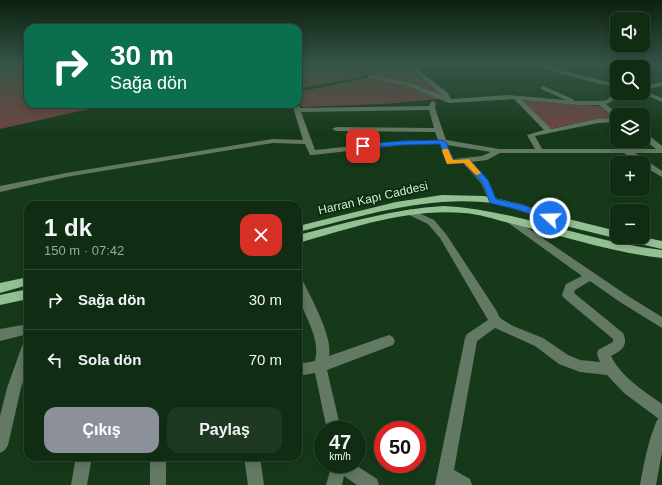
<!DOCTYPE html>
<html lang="tr">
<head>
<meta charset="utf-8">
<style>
  body { margin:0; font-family:Helvetica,sans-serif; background:#1e3821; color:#f1f3f6; height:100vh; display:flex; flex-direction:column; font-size:15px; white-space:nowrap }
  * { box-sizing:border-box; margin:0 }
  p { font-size:13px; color:#9ca7a0 }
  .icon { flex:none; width:22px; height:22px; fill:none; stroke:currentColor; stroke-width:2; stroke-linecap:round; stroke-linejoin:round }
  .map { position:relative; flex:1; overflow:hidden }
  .sheet { position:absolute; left:24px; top:201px; width:278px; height:260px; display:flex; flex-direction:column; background:#102c13; border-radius:12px; box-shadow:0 2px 10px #0003,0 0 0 1px #304833 }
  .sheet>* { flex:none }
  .top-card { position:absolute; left:24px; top:24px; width:278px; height:84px; border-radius:12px; box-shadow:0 2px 10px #0003,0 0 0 1px #304833; background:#0b6e4f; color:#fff; overflow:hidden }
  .tools { position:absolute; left:610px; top:12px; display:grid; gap:8px }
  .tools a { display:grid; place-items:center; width:40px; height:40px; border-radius:8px; background:#102c13; box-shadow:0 2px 10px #0003,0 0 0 1px #304833; font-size:20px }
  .speed { position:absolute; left:314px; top:421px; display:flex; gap:8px; font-size:20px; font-weight:700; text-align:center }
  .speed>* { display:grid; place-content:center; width:52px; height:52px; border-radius:50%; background:#102c13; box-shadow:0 2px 10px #0003,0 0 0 1px #304833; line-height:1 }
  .speed small { font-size:10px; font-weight:400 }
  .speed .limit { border:6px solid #d22; background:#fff; color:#111 }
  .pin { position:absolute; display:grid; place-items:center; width:34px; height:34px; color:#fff; margin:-17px; border-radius:8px; box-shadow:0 2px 6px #0006 }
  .me { position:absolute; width:44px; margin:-22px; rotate:290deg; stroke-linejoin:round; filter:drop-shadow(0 0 3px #0008) }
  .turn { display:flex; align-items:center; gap:14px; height:84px; padding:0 20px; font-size:18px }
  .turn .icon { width:52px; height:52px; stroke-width:2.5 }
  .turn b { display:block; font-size:28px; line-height:34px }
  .round { display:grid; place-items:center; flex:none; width:42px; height:42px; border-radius:12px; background:#1e3821 }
  .head { display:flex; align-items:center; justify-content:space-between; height:68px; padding:0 20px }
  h1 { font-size:24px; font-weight:600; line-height:30px }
  .cta { display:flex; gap:8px; margin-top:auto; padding:8px 20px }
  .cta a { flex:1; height:46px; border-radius:12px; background:#8c9099; color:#fff; font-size:16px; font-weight:600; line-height:46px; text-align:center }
  .cta a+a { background:#1e3821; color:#f1f3f6 }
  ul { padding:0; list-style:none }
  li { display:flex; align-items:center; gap:12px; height:60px; padding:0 20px; border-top:1px solid #304833 }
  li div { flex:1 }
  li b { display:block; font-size:15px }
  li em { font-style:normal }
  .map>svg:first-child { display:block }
  .green { fill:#6e4541 }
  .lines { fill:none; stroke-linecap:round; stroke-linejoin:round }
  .minor { fill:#637963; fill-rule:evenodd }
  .major { fill:#94c194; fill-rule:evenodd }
  .route { fill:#1a73e8; stroke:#114b97 }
  .slow { fill:#f59e0b }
  .labels { text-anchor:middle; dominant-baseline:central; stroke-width:4; stroke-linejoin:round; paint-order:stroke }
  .street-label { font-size:12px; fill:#d5ead5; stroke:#0a2f0f }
</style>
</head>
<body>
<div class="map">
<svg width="662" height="485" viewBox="0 0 662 485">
  <rect width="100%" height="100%" fill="#163a19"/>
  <path class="green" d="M 0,65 L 28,65 L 28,104 L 111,104 L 0,129 Z
    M 298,65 L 356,65 L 353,66 L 355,68 L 361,65 L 404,65 L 442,93 L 439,99 L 385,104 L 302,107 L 298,101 L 298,92 L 371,77 L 357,69 L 365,76 L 298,89 Z
    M 519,100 L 599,106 L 614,118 L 585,122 L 549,129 Z"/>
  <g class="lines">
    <path class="minor" d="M 406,65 L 412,65 L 447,92 L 451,99 L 507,95 L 566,100 L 541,89 L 540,88 L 543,86 L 573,99 L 574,101 L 601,101 L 607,100 L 617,90 L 617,93 L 619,93 L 611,102 L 606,104 L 619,115 L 617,115 L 617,122 L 598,123 L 535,136 L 542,149 L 656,149 L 643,139 L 643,133 L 646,133 L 662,146 L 662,153 L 635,153 L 662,171 L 662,177 L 643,166 L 643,163 L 639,163 L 624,153 L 500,153 L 487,160 L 471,162 L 488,180 L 497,201 L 493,204 L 489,201 L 481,183 L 463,163 L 447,164 L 440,144 L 402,145 L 313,155 L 310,155 L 305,144 L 273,143 L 66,177 L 0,192 L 0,186 L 66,173 L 273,139 L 303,140 L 292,104 L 298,104 L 300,108 L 429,106 L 431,102 L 433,101 L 436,103 L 435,108 L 446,140 L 499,149 L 535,149 L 527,135 L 544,130 L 514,99 L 449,103 L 405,85 L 367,77 L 370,75 L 409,83 L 444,96 ZM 522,100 L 579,105 L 599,105 L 614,118 L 598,119 L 551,129 ZM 429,110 L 434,128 L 336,127 L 332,129 L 336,131 L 435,132 L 438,140 L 402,141 L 315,150 L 301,112 ZM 447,145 L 491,152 L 482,156 L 453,159 Z
      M 537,65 L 544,65 L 562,71 L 617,84 L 617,88 L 558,73 Z
      M 589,65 L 609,65 C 604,68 594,68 589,65 Z
      M 298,73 L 303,78 L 300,83 L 298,84 Z
      M 662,82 L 662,86 L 643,90 L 643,86 Z
      M 643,90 L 662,98 L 662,102 L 641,93 L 643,93 Z
      M 410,209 L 434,220 L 446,234 L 496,310 L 500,318 L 513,326 L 543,338 L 568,355 L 580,360 L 600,362 L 597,354 L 598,350 L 613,342 L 613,339 L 564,298 L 562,295 L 566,284 L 582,276 L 507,222 L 505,220 L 507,218 L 513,218 L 628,296 L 662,317 L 662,328 L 620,302 L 590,281 L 575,290 L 574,293 L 623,333 C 629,346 621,351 611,356 C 621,377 644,391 662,404 L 662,452 L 656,485 L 640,485 C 644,463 648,441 657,420 L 659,419 L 624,393 L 607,375 L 580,372 L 559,364 L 535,346 L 495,328 L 477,341 L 454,470 L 470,479 L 472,485 L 435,485 L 465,338 L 467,334 L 488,320 L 440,238 L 428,224 L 407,214 L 405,212 Z
      M 298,277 L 302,278 L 303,281 C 312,300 333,337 329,356 L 389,335 L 393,337 L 395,341 L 393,345 L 327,370 L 341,430 L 327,430 L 315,373 L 298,376 L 298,364 L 315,361 C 321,337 304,317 298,295 C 297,290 298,282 298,277 Z
      M 28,324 L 28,334 L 0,341 L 0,329 Z
      M 28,340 L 28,366 L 21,388 L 8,445 L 5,450 L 0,453 L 0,416 L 7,388 L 22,346 L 24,342 Z
      M 76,457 L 92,457 L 87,485 L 71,485 Z
      M 150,457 L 166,457 L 166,485 L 150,485 Z
      M 244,457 L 260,457 L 264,485 L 248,485 Z
      M 332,464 L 354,464 L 377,479 L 379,485 L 357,485 L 344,476 L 342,485 L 326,485 Z"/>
    <path class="major" d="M 442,195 L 484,196 L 521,204 L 552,215 L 617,231 L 617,237 L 621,237 L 617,239 C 594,232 569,228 547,220 C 526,213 505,204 483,202 C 420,197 359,217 298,232 L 298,226 L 396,202 Z
      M 444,206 C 518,210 588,242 662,250 L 662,258 C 609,252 560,235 509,223 C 494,219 479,214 464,213 C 407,208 352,228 298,243 L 298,235 C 346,223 394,209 444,206 Z
      M 622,237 L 643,237 L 662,241 L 662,249 L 627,241 Z
      M 28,277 L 28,285 L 0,293 L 0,283 Z
      M 28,289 L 28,299 L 0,305 L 0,295 Z"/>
  </g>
  <linearGradient id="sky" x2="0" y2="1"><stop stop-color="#0c200e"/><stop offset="0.49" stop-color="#365549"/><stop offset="1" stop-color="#365549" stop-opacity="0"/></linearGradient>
  <rect width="662" height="132" fill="url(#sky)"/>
  <path class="route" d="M 442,140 L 446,142 L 453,160 L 469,159 L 488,180 L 496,199 L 523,205 L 553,216 L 554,218 L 553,220 L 550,221 L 519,210 L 490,203 L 482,182 L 464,163 L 447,164 L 440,144 L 402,145 L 363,148 L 360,146 L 363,144 L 402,141 Z"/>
  <path class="slow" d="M 443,149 L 448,149 L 453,160 L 469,159 L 481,173 L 477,175 L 475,174 L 464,163 L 447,164 L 442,151 Z"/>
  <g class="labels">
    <g class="street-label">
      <text transform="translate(373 198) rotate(-13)">Harran Kapı Caddesi</text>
    </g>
  </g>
</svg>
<div class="tools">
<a><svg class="icon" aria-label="sound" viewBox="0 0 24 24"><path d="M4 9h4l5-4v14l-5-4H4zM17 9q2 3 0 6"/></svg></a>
<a><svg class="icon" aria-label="search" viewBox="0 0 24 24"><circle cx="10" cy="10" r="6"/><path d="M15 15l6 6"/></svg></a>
<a><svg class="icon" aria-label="layers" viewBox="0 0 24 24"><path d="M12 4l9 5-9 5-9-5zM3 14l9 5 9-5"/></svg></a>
<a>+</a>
<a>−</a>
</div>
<div class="speed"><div>47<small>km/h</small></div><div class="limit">50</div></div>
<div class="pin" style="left:363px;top:146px;background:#d93025"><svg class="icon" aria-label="arrive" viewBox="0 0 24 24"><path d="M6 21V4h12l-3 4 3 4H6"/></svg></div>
<svg class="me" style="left:550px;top:218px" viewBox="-20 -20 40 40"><circle r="17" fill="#1a73e8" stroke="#fff" stroke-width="3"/><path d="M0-11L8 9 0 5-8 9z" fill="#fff"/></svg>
<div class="top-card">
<div class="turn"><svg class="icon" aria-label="right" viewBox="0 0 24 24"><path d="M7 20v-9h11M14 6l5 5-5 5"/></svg><div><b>30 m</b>Sağa dön</div></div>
</div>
<section class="sheet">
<div class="head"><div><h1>1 dk</h1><p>150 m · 07:42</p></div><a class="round" style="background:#d93025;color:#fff"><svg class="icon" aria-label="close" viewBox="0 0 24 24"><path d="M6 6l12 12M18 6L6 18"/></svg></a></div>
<ul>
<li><svg class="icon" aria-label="right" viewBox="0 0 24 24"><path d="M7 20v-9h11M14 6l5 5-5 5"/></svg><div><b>Sağa dön</b></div><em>30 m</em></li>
<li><svg class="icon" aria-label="left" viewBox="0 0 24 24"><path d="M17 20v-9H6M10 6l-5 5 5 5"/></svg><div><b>Sola dön</b></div><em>70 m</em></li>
</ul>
<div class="cta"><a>Çıkış</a><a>Paylaş</a></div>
</section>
</div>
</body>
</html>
